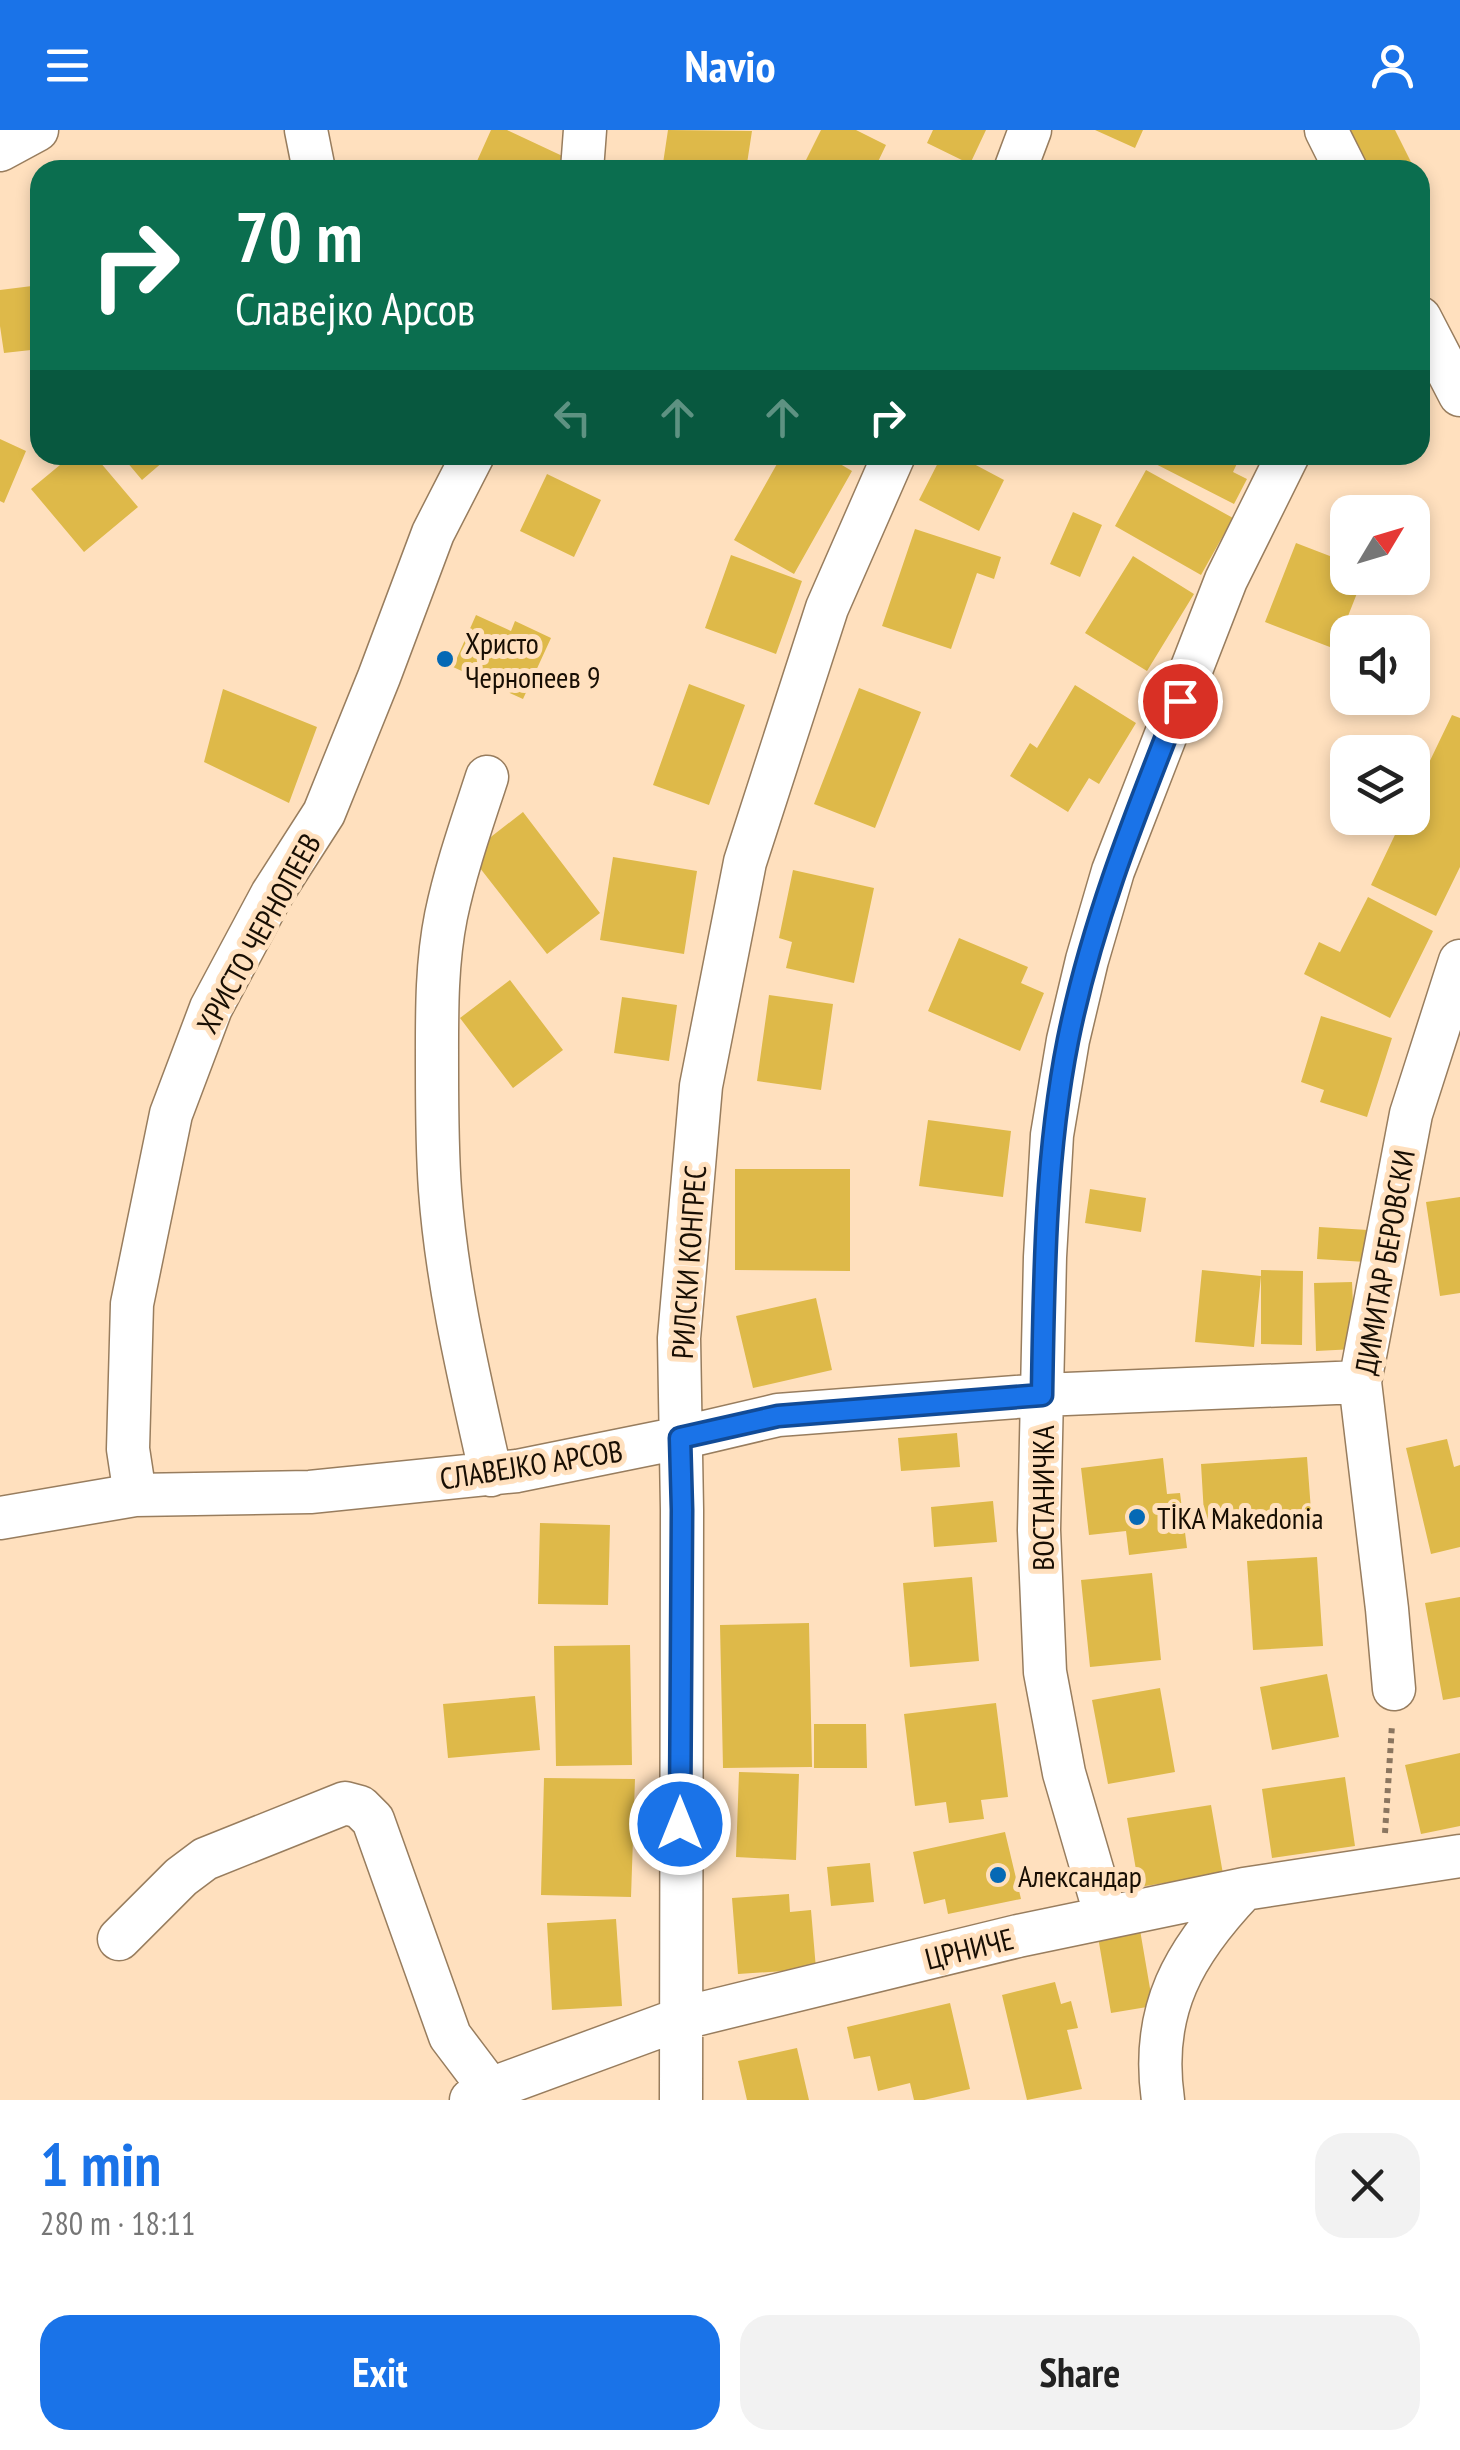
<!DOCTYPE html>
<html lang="en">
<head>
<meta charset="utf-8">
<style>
  body { margin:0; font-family:"PT Sans Narrow",sans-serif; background:#f2f2f2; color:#222; height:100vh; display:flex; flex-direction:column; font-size:38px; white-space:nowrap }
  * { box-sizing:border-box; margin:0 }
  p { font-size:32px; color:#767676 }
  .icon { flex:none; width:55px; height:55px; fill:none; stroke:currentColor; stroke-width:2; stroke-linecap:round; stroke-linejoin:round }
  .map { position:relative; height:1970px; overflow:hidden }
  .sheet { display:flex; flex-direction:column; background:#fff; flex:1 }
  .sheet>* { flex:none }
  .banner { position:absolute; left:30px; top:30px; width:1400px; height:305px; border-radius:30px; box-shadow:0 5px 15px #0003; background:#0b6e4f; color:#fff; overflow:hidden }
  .needle { width:65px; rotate:52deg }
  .controls { position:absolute; left:1330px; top:365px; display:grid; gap:20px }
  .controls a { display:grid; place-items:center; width:100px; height:100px; border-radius:20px; background:#fff; box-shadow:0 5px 15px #0003; font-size:50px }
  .pin { position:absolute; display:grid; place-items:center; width:85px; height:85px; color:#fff; margin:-42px; border:5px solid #fff; border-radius:50%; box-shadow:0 2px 10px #0007 }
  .me { position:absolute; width:110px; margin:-55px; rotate:0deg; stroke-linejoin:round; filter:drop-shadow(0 0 8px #0008) }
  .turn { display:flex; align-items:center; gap:35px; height:210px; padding:0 40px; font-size:45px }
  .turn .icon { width:130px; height:130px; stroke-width:2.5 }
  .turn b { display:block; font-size:70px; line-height:85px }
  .lanes { display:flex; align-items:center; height:95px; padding:0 40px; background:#0003; justify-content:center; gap:50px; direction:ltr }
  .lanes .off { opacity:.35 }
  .round { display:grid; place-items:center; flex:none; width:105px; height:105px; border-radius:30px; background:#f2f2f2 }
  .overview { display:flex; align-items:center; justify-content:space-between; height:170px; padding:0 40px }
  h1 { font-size:60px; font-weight:800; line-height:75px; color:#1a73e8 }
  .button { display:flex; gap:20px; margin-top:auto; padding:20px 40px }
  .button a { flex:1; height:115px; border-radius:30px; background:#1a73e8; color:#fff; font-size:40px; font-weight:800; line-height:115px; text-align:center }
  .button a+a { background:#f2f2f2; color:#222 }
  header { display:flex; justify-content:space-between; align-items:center; height:130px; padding:0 40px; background:#1a73e8; color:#fff; font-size:45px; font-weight:800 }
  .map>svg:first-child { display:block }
  .building { fill:#deb949 }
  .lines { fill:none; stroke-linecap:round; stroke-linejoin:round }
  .minor-casing { stroke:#987d5e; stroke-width:45 }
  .path { stroke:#8b7660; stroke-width:6; stroke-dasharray:5 5; stroke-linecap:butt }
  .minor { stroke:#fff; stroke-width:42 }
  .route-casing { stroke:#114b97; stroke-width:25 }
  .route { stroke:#1a73e8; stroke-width:18 }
  .poi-dot { fill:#0569b5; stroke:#ffe0be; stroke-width:4 }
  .labels { text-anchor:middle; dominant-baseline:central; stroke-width:10; stroke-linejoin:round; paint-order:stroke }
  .poi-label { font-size:30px; fill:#180e03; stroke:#ffe0be; text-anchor:start }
  .street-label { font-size:30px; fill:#180e03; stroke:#ffe0be }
</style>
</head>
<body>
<header><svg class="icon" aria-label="menu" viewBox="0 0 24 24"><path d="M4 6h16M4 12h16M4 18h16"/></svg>Navio<svg class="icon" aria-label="person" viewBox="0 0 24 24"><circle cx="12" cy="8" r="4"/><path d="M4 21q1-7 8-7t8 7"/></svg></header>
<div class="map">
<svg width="1460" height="1970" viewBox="0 0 1460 1970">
  <rect width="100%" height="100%" fill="#ffe0be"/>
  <path class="building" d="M 491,0 L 507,0 L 571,30 L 566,40 L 473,40 Z
    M 668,0 L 752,1 L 746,40 L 662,40 Z
    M 821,0 L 856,0 L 886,15 L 874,40 L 801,40 Z
    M 933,0 L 986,0 L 970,34 L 927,13 Z
    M 1095,0 L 1143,0 L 1135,18 Z
    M 1340,0 L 1395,0 L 1415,40 L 1361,40 Z
    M 40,155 L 40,219 L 4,223 L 0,196 L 0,160 Z
    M 0,309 L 26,321 L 4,373 L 0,371 Z
    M 72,325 L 94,325 L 138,377 L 84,422 L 31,359 Z
    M 121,325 L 171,325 L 142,350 Z
    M 782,325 L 825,325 L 852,341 L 794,444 L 734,410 Z
    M 942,325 L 957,325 L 1004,350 L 979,401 L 919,370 Z
    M 1138,325 L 1241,325 L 1233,342 L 1247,349 L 1234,374 Z
    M 1146,340 L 1233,388 L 1201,445 L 1115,396 Z
    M 547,344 L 601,370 L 574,427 L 520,401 Z
    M 1073,382 L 1102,395 L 1080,447 L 1050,434 Z
    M 915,399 L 1001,427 L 994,449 L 977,443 L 951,519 L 882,496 Z
    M 1296,413 L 1348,433 L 1348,448 L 1363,448 L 1335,519 L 1265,492 Z
    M 731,425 L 802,451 L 776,524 L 705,498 Z
    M 1133,426 L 1194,464 L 1147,541 L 1085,503 Z
    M 476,485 L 511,501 L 515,491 L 551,508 L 523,569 L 453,537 Z
    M 689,554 L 745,575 L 709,675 L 653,655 Z
    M 1075,555 L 1136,593 L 1099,654 L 1089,648 L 1068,682 L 1010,646 L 1030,613 L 1037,618 Z
    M 859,558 L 921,582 L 875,698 L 814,674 Z
    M 223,559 L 317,597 L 289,673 L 204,632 Z
    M 1452,585 L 1460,588 L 1460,737 L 1436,786 L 1371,755 L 1403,688 L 1412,688 L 1412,668 Z
    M 523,682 L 600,783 L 547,824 L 469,724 Z
    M 613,727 L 697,741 L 684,824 L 600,810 Z
    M 793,740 L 874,758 L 854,853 L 786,838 L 792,812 L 779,808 Z
    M 1368,767 L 1433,801 L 1390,888 L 1304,844 L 1319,812 L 1340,822 Z
    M 959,808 L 1028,837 L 1021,853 L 1044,863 L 1020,921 L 928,881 Z
    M 510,850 L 563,920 L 513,958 L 460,888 Z
    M 769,865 L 833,874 L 821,960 L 757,951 Z
    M 622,867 L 677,875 L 669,931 L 614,923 Z
    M 1321,886 L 1392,908 L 1367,987 L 1320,972 L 1324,960 L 1301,952 Z
    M 928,990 L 1011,1001 L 1003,1067 L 919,1056 Z
    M 735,1039 L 850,1039 L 850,1141 L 735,1140 Z
    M 1090,1059 L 1146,1068 L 1141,1102 L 1085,1093 Z
    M 1460,1067 L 1460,1163 L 1440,1166 L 1426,1072 Z
    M 1319,1097 L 1368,1100 L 1366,1132 L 1317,1129 Z
    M 1202,1140 L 1261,1146 L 1254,1217 L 1195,1212 Z
    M 1261,1140 L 1303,1141 L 1302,1215 L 1261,1214 Z
    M 1352,1152 L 1355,1219 L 1316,1221 L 1314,1153 Z
    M 816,1168 L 832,1240 L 753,1258 L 736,1186 Z
    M 957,1303 L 960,1337 L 901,1341 L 898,1308 Z
    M 1447,1309 L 1454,1337 L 1460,1335 L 1460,1417 L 1431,1424 L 1406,1318 Z
    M 1307,1327 L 1312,1394 L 1205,1401 L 1201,1334 Z
    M 1163,1328 L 1167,1364 L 1180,1363 L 1187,1418 L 1129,1425 L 1126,1401 L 1089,1405 L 1081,1338 Z
    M 993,1371 L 997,1412 L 934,1417 L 931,1377 Z
    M 540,1393 L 610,1395 L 608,1475 L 538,1474 Z
    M 1317,1427 L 1323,1516 L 1253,1520 L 1247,1431 Z
    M 1152,1443 L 1161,1530 L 1090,1537 L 1081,1450 Z
    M 972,1447 L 979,1531 L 910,1537 L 903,1453 Z
    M 1460,1467 L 1460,1567 L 1443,1570 L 1425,1473 Z
    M 809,1493 L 812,1637 L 723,1638 L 720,1495 Z
    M 630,1515 L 632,1635 L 556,1636 L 554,1516 Z
    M 1327,1544 L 1339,1607 L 1272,1620 L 1260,1557 Z
    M 1160,1558 L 1175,1642 L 1108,1654 L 1092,1570 Z
    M 535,1566 L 540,1620 L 448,1628 L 443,1574 Z
    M 996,1573 L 1008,1667 L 981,1670 L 984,1689 L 949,1693 L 946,1672 L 915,1676 L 904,1584 Z
    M 814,1594 L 866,1594 L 867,1638 L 814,1638 Z
    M 1460,1623 L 1460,1696 L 1421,1704 L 1405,1635 Z
    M 739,1642 L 799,1644 L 796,1730 L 736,1727 Z
    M 1345,1647 L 1355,1716 L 1272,1728 L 1262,1659 Z
    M 544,1648 L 635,1649 L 631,1767 L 541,1765 Z
    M 1211,1675 L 1223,1744 L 1139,1757 L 1127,1688 Z
    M 1005,1702 L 1021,1769 L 948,1784 L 945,1769 L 924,1774 L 913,1722 Z
    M 870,1733 L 874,1772 L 831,1776 L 827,1737 Z
    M 789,1764 L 790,1782 L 811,1780 L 816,1839 L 738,1844 L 732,1768 Z
    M 616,1789 L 622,1876 L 552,1880 L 547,1793 Z
    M 1139,1794 L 1153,1876 L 1111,1883 L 1097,1801 Z
    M 1055,1852 L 1061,1874 L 1071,1871 L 1078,1898 L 1067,1900 L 1082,1959 L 1027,1970 L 1002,1865 Z
    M 950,1873 L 970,1959 L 924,1970 L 914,1970 L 910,1953 L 878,1961 L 870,1926 L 854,1929 L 847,1897 Z
    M 797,1918 L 809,1970 L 747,1970 L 738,1931 Z"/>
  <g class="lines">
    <g class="minor-casing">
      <path id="minor" d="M 306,0 L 314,40
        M 1326,0 L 1346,40
        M 0,20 L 37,0
        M 582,40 L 585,0
        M 1015,40 L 1030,0
        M 1420,188 L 1460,265
        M 487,647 C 472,693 456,738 446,786 C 436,836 437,887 437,938 C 437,978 437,1019 440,1060 C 447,1156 470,1251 491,1345
        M 135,1365 L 128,1319 L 132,1174 L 171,984 L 211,878 L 272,764 L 324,683 L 379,547 L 433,403 L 473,325
        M 0,1388 L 135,1365 L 310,1362 L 517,1341 L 680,1308 L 778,1285 L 1042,1265 L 1360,1252
        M 1394,1559 L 1387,1479 L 1360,1252 L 1411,984 L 1460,831
        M 1106,1787 L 1064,1643 L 1045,1542 L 1039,1400 L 1045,1127 L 1052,1005 L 1068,910 L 1087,830 L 1113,741 L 1226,450 L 1288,325
        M 119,1809 L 181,1747 L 205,1729 L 345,1673 L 360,1677 L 373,1690 L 450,1906 L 490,1959
        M 471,1970 L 490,1959 L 683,1888 L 1018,1806 L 1244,1759 L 1460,1726
        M 681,1970 L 682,1380 L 679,1208 L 701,956 L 745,732 L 827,478 L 894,325
        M 1163,1970 C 1150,1880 1184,1822 1244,1759"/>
    </g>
    <path class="path" d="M 1385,1703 L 1392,1595"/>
    <use href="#minor" class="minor"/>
  </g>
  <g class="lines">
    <g class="route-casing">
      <path id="route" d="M 680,1694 L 682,1380 L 680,1308 L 778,1286 L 1042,1265 C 1044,1146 1045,1026 1068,910 C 1092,791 1136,683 1180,571"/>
    </g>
    <use href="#route" class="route"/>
  </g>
  <g class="poi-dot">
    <circle cx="445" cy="529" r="10"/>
    <circle cx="1137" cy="1387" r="10"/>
    <circle cx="998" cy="1745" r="10"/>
  </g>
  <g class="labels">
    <g class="poi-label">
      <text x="465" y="512">Христо<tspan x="465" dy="34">Чернопеев 9</tspan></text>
      <text x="1157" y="1387">TİKA Makedonia</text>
      <text x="1018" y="1745">Александар</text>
    </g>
    <g class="street-label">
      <text transform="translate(258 803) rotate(-61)">ХРИСТО ЧЕРНОПЕЕВ</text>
      <text transform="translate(688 1132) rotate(-86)">РИЛСКИ КОНГРЕС</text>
      <text transform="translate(1384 1132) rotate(-80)">ДИМИТАР БЕРОВСКИ</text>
      <text transform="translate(531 1334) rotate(-9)">СЛАВЕЈКО АРСОВ</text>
      <text transform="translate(1042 1368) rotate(-90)">ВОСТАНИЧКА</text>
      <text transform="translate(969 1818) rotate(-14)">ЦРНИЧЕ</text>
    </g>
  </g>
</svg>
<div class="controls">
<a><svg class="needle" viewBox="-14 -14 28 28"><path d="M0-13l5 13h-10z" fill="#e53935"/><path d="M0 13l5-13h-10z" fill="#767676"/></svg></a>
<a><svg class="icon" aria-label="sound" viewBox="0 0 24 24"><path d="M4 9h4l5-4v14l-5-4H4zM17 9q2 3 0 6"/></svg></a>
<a><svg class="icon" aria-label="layers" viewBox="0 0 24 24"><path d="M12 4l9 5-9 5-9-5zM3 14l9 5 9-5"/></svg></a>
</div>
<div class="pin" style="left:1180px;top:571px;background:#d93025"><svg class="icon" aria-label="arrive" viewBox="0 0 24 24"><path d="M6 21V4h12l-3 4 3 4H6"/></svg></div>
<svg class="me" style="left:680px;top:1694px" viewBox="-20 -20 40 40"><circle r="17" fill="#1a73e8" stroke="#fff" stroke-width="3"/><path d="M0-11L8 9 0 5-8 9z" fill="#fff"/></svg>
<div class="banner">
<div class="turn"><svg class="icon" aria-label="right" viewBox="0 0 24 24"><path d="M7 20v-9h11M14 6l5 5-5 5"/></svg><div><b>70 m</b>Славејко Арсов</div></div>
<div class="lanes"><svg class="icon off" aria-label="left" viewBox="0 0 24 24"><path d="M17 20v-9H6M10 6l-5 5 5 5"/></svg><svg class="icon off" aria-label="ahead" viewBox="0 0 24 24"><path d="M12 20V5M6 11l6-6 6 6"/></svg><svg class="icon off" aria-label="ahead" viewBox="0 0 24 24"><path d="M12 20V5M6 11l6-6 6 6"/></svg><svg class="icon" aria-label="right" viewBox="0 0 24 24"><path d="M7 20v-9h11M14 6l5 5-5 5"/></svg></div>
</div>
</div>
<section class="sheet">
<div class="overview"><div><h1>1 min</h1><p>280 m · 18:11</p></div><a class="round"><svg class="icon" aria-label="close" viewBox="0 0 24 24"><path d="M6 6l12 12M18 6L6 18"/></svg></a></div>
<div class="button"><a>Exit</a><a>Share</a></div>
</section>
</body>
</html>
